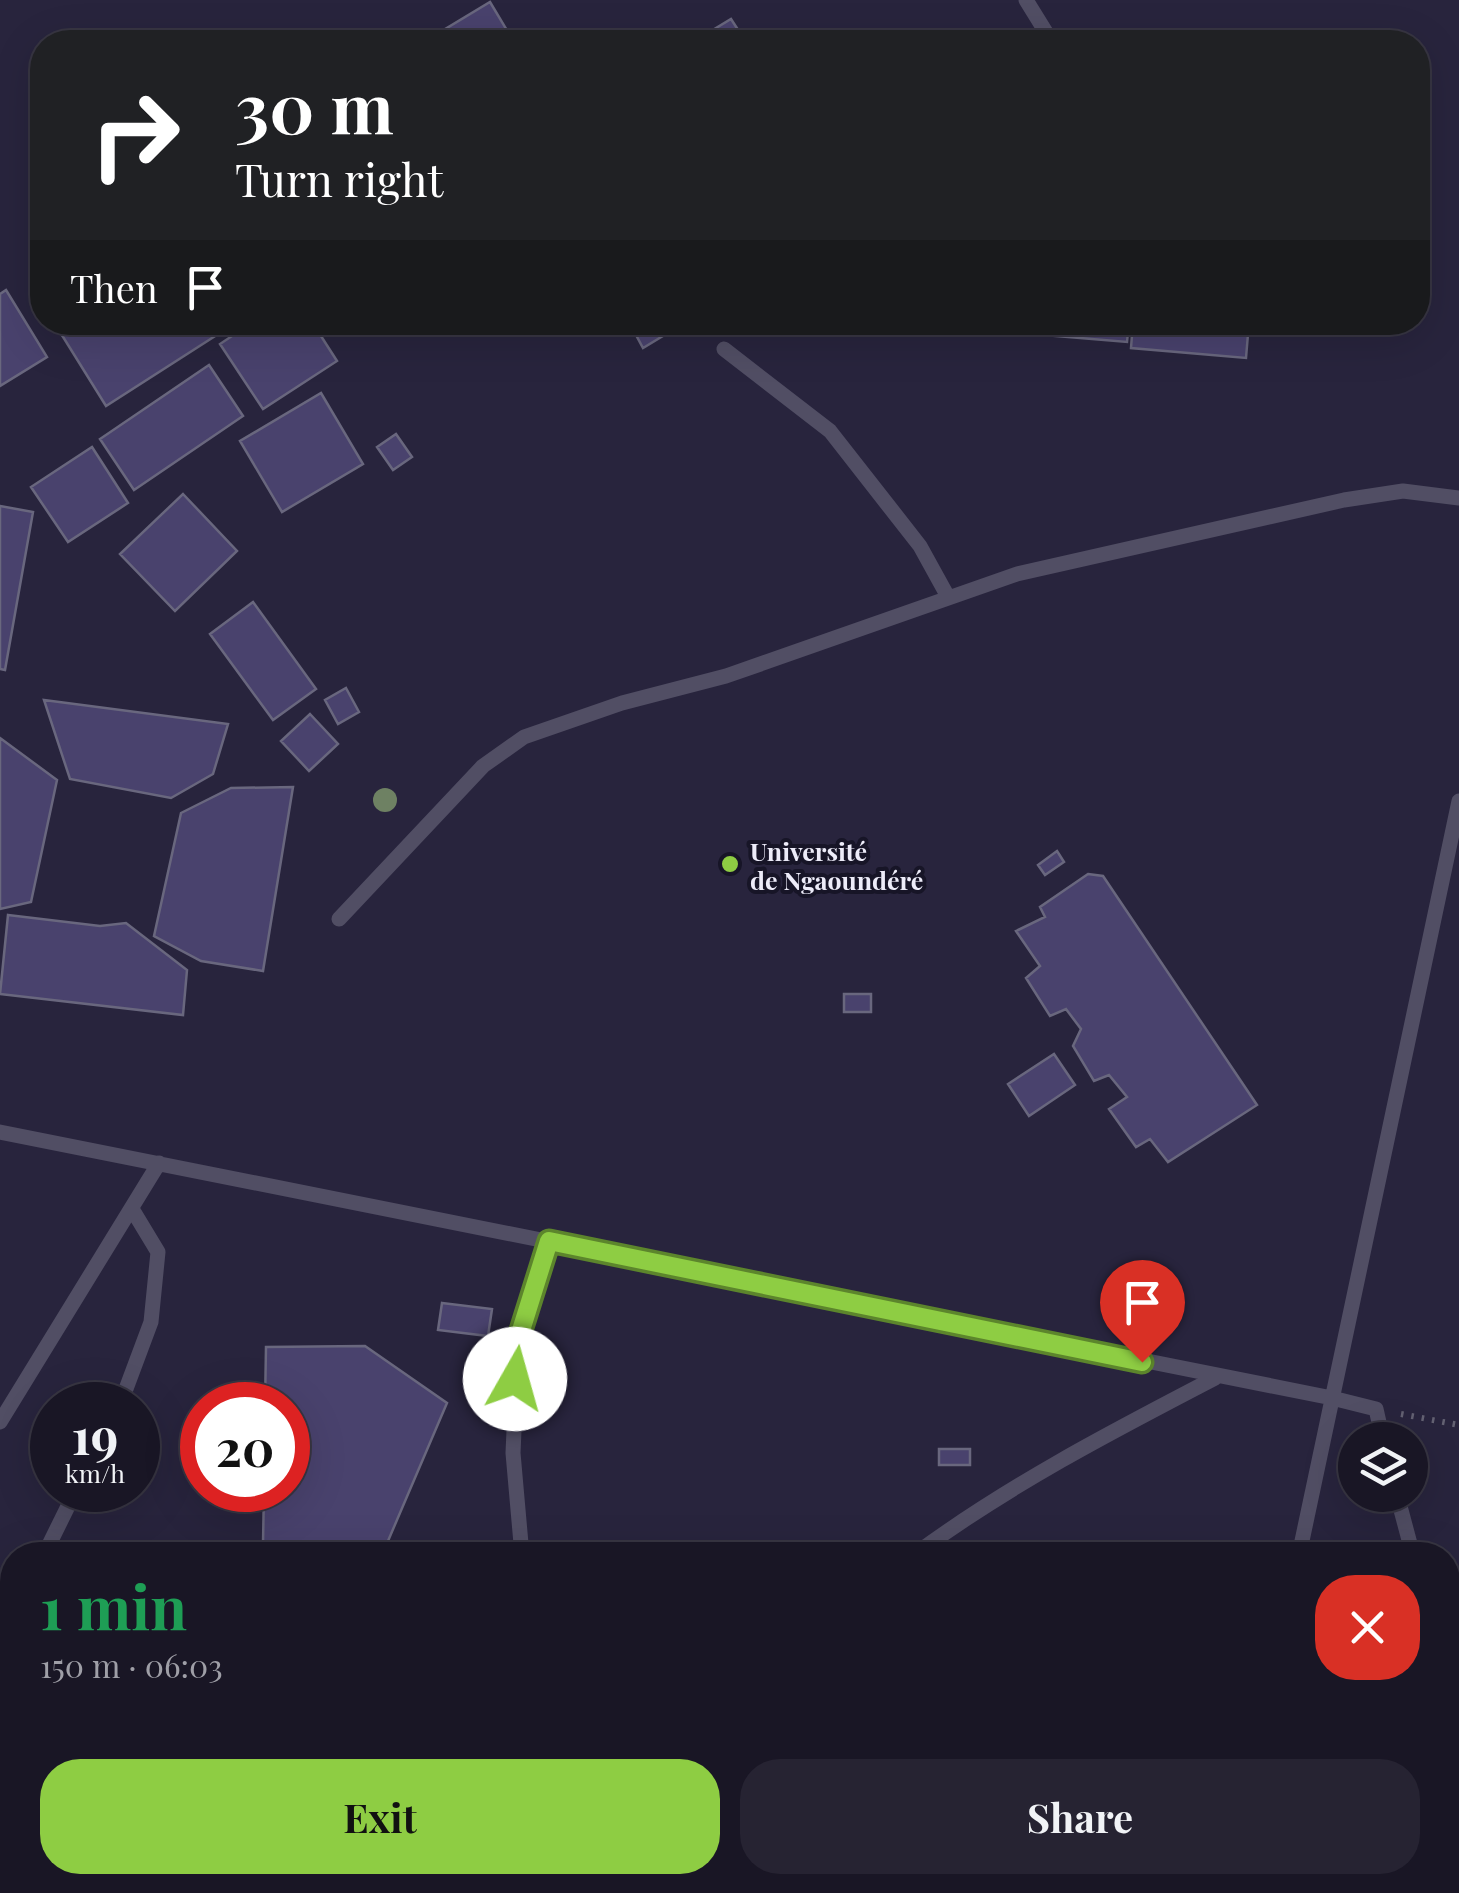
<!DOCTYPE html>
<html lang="en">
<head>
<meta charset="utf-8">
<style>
  body { margin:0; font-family:"Playfair Display",serif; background:#262332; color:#f1f3f6; height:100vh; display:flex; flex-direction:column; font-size:38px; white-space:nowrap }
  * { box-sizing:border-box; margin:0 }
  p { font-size:32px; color:#9f9fa7 }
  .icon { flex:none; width:55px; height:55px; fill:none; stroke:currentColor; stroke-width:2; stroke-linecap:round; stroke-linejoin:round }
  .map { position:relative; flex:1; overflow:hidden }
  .drawer { position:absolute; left:0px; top:1542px; width:1460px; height:352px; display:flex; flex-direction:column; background:#191625; border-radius:40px 40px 0 0; box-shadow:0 10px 40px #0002,0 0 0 2px #373542 }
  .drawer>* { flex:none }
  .hud { position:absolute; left:30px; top:30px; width:1400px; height:305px; border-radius:40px; box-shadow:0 10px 40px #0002,0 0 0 2px #373542; background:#202124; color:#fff; overflow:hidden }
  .fabs { position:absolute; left:1338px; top:1422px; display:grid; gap:20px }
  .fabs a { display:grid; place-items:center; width:90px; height:90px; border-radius:50%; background:#191625; box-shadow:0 10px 40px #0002,0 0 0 2px #373542; font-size:50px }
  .speed { position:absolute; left:30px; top:1382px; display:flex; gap:20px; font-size:50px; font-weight:700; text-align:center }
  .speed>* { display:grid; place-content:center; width:130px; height:130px; border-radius:50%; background:#191625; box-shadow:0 10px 40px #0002,0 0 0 2px #373542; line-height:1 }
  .speed small { font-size:25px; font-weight:400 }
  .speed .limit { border:15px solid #d22; background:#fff; color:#111 }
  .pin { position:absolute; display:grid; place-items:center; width:85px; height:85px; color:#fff; margin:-102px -42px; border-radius:50% 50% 50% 0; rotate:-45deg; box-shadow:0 0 10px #0007 }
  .pin .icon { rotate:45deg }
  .me { position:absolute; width:110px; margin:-55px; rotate:7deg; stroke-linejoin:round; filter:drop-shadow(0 0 8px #0008) }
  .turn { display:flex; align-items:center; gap:35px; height:210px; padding:0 40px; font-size:45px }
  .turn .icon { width:130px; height:130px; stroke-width:2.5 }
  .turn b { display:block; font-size:70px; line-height:85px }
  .then { display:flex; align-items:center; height:95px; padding:0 40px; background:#0003; gap:20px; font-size:38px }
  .round { display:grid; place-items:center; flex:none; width:105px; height:105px; border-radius:40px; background:#262332 }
  .overview { display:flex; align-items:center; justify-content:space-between; height:170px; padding:0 40px }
  h1 { font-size:60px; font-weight:700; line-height:75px; color:#1e9e55 }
  .button { display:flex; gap:20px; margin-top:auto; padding:20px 40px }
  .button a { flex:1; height:115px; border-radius:40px; background:#8ecd43; color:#111; font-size:40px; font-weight:700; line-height:115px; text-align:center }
  .button a+a { background:#262332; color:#f1f3f6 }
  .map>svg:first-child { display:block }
  .built { fill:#28243d; fill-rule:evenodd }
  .building { fill:#49426d; stroke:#69677e; stroke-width:2.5 }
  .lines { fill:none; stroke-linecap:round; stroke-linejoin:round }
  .path { stroke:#636172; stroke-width:6; stroke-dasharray:2.5 8; stroke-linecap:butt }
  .service { stroke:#514e64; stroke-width:15 }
  .tree { fill:#6e8163 }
  .route-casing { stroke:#5c852c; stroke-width:25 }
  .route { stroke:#8ecd43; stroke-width:18 }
  .poi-dot { fill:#8ecd43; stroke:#171527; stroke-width:4 }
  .labels { text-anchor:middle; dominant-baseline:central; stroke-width:8; stroke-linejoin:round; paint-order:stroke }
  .poi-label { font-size:25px; font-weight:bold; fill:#edecf9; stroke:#171527; text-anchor:start }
</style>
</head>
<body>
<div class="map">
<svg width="1459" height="1893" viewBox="0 0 1459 1893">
  <rect width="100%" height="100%" fill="#211e31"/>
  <path class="built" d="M 0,0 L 1459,0 L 1459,1893 L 0,1893 ZM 42,42 L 1418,42 L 1418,322 L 42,322 ZM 52,1405 L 138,1405 L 138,1490 L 52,1490 ZM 202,1405 L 288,1405 L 288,1490 L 202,1490 ZM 1355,1440 L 1410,1440 L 1410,1495 L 1355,1495 ZM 12,1555 L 1448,1555 L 1448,1882 L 12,1882 Z"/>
  <path class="building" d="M 490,2 L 514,42 L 449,42 L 442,31 Z
    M 731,19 L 746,42 L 693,42 Z
    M 6,290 L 47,357 L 0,386 L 0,294 Z
    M 74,322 L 237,322 L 106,406 L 60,332 Z
    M 253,322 L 312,322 L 337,361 L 263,409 L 220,344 Z
    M 629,322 L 686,322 L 643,348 Z
    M 1046,322 L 1129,322 L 1127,342 L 1045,335 Z
    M 1133,322 L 1249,322 L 1246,358 L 1131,348 Z
    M 209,365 L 243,416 L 134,490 L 100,439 Z
    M 321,393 L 363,464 L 282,512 L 240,441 Z
    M 396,434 L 412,457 L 393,470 L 377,447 Z
    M 92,447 L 128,503 L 68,542 L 31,487 Z
    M 183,494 L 237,551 L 175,611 L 120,554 Z
    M 0,506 L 33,512 L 5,670 L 0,669 Z
    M 253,602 L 316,689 L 273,720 L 210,634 Z
    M 346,688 L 359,712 L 338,724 L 325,700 Z
    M 44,700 L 228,724 L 213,774 L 171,798 L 70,779 Z
    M 310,714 L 338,744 L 309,771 L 281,741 Z
    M 0,738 L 57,780 L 31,902 L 0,909 Z
    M 293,787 L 263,971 L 201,961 L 154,936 L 181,813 L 231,788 Z
    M 1057,851 L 1064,862 L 1045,875 L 1038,865 Z
    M 1088,874 L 1103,876 L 1257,1105 L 1168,1162 L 1150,1139 L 1136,1147 L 1109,1109 L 1127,1097 L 1109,1075 L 1094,1081 L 1073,1046 L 1081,1029 L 1066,1009 L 1050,1016 L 1026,978 L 1040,966 L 1016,931 L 1045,917 L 1040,907 Z
    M 8,915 L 100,926 L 126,923 L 187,970 L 183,1015 L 0,994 Z
    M 844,994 L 871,994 L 871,1012 L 844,1012 Z
    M 1054,1054 L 1075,1085 L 1029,1116 L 1008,1084 Z
    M 442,1303 L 492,1309 L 488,1336 L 438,1330 Z
    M 365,1346 L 447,1403 L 382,1555 L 312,1555 L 263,1543 L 264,1490 L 288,1490 L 288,1405 L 265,1405 L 266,1347 Z
    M 939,1449 L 970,1449 L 970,1465 L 939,1465 Z"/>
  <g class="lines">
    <path class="path" d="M 1401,1414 L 1459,1425"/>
    <path class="service" d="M 1026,0 L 1052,42
      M 724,349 L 830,431 L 920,546 L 947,595
      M 339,919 L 483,766 L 524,737 L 622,703 L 726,676 L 1017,574 L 1344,500 L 1403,491 L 1459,498
      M 0,1132 L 1332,1398 L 1376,1409 L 1383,1440
      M 120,1405 L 151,1322 L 158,1252 L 132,1209
      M 0,1422 L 159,1163
      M 1397,1495 L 1413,1555
      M 44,1555 L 76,1490
      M 522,1555 L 513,1453 L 518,1340 L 549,1241
      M 914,1555 C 1009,1485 1111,1432 1215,1378
      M 1299,1555 L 1459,801
      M 0,1636 L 12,1615
      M 1448,1686 L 1459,1724
      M 356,1882 L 393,1893
      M 529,1893 L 532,1882
      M 1227,1893 L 1229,1882"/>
  </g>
  <circle class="tree" cx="385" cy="800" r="12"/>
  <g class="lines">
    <g class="route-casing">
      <path id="route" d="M 515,1379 L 518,1340 L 549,1241 L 1142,1362"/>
    </g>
    <use href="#route" class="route"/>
  </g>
  <circle class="poi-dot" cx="730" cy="864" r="10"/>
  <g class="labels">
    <g class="poi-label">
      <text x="750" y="850">Université<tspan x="750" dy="29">de Ngaoundéré</tspan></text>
    </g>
  </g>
</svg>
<div class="fabs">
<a><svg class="icon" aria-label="layers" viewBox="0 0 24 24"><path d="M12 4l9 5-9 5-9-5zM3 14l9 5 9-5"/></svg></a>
</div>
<div class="speed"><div>19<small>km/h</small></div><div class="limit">20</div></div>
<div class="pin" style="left:1142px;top:1362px;background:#d93025"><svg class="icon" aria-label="arrive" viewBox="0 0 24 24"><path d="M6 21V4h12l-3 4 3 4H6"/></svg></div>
<svg class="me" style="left:515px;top:1379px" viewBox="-20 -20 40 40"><circle r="19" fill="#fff"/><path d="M0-13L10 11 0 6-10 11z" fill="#8ecd43"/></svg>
<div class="hud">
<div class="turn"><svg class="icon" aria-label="right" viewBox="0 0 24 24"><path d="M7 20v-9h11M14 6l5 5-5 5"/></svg><div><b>30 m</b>Turn right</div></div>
<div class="then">Then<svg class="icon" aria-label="arrive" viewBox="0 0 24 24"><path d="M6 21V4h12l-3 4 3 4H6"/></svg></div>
</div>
<section class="drawer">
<div class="overview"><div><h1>1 min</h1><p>150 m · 06:03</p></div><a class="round" style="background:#d93025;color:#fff"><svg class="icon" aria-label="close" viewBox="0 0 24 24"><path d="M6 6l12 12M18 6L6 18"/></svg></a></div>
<div class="button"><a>Exit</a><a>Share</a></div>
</section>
</div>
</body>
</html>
